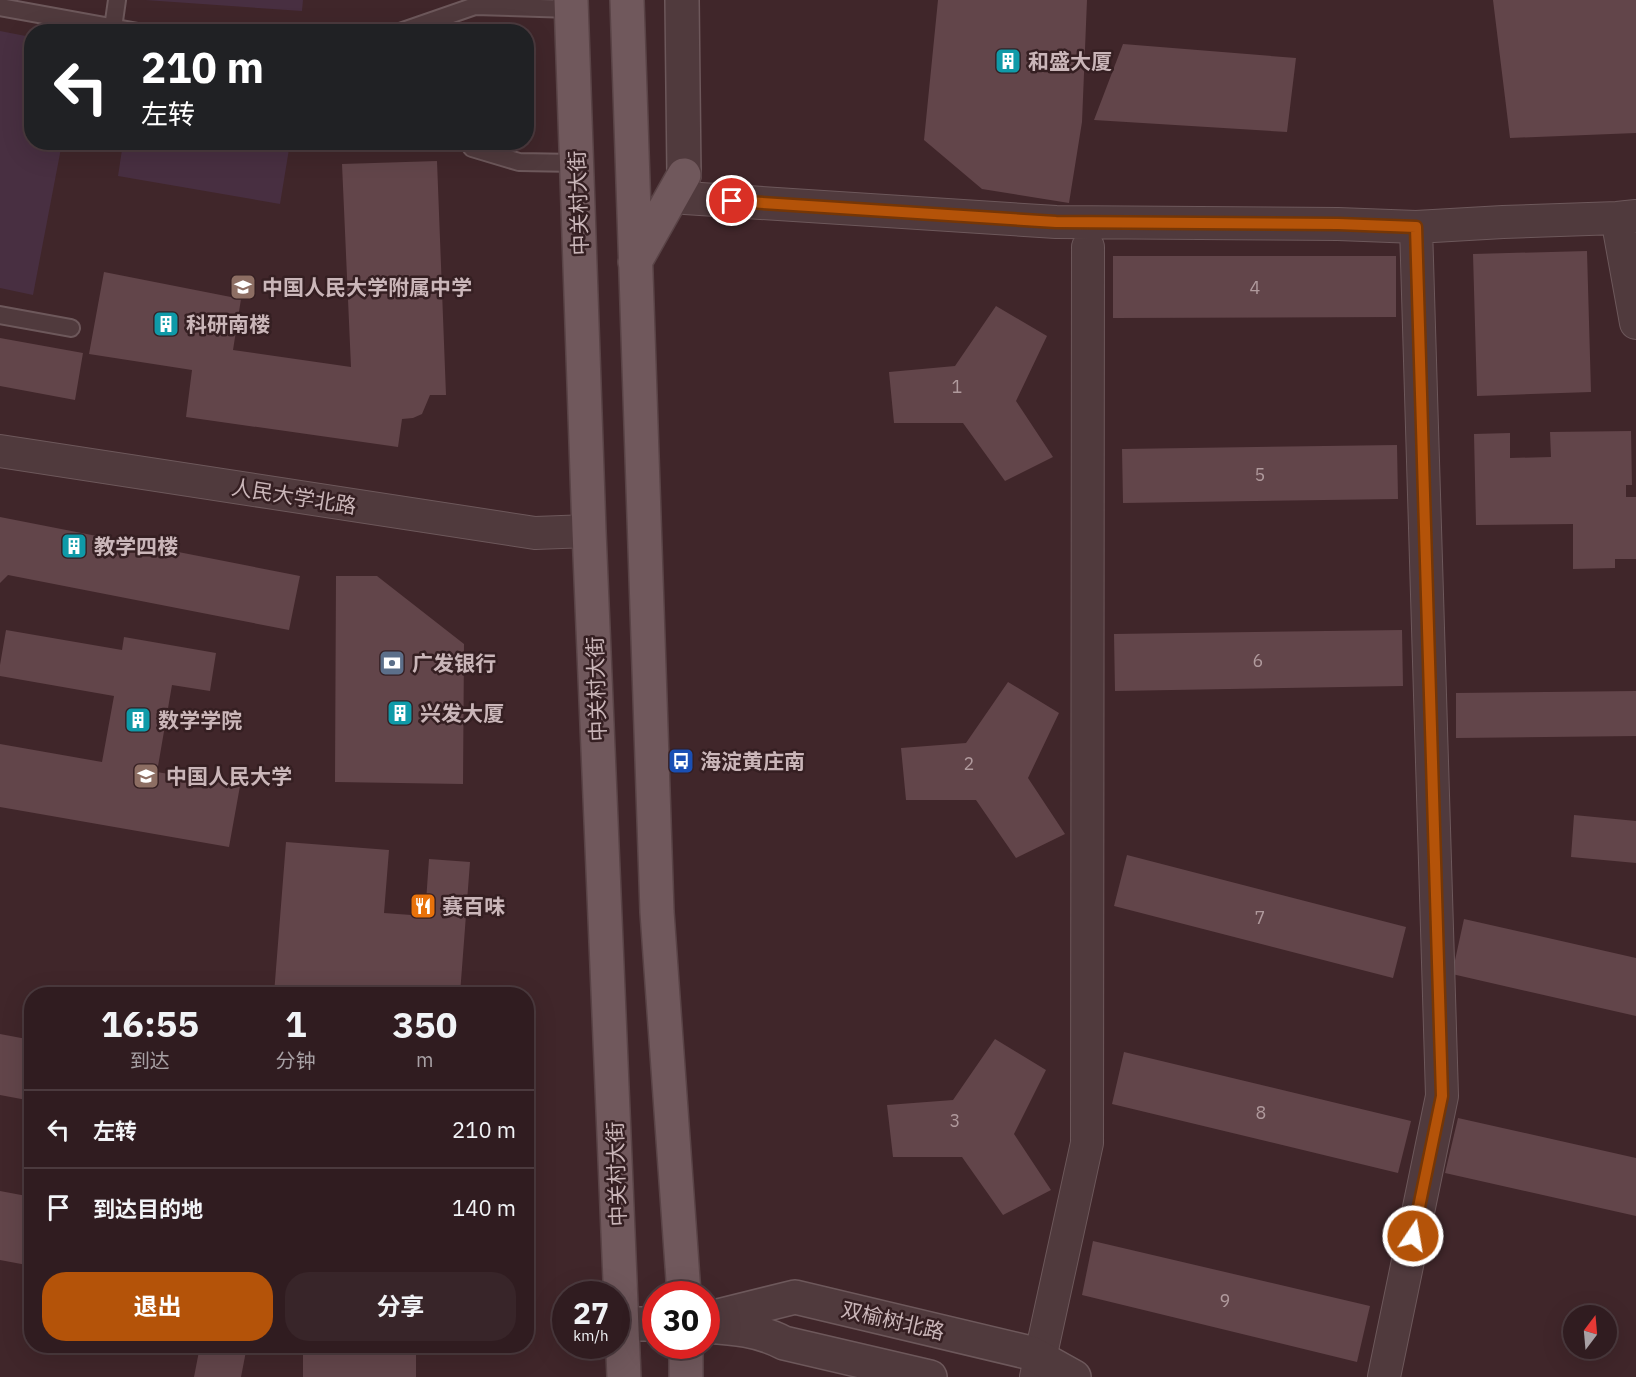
<!DOCTYPE html>
<html lang="zh">
<head>
<meta charset="utf-8">
<style>
  body { margin:0; font-family:"IBM Plex Sans","Noto Sans SC",sans-serif; background:#382529; color:#f1f3f6; height:100vh; display:flex; flex-direction:column; font-size:22px; white-space:nowrap }
  * { box-sizing:border-box; margin:0 }
  p { font-size:20px; color:#a8a1a5 }
  .icon { flex:none; width:33px; height:33px; fill:none; stroke:currentColor; stroke-width:2; stroke-linecap:round; stroke-linejoin:round }
  .map { position:relative; flex:1; overflow:hidden }
  .side { position:absolute; left:24px; top:987px; width:510px; height:366px; display:flex; flex-direction:column; background:#301c20; border-radius:24px; box-shadow:0 6px 24px #0002,0 0 0 2px #4b3a3e }
  .side>* { flex:none }
  .banner { position:absolute; left:24px; top:24px; width:510px; height:126px; border-radius:24px; box-shadow:0 6px 24px #0002,0 0 0 2px #4b3a3e; background:#202124; color:#fff; overflow:hidden }
  .needle { width:39px; rotate:16deg }
  .controls { position:absolute; left:1563px; top:1305px; display:grid; gap:12px }
  .controls a { display:grid; place-items:center; width:54px; height:54px; border-radius:50%; background:#301c20; box-shadow:0 6px 24px #0002,0 0 0 2px #4b3a3e; font-size:30px }
  .speed { position:absolute; left:552px; top:1281px; display:flex; gap:12px; font-size:30px; font-weight:700; text-align:center }
  .speed>* { display:grid; place-content:center; width:78px; height:78px; border-radius:50%; background:#301c20; box-shadow:0 6px 24px #0002,0 0 0 2px #4b3a3e; line-height:1 }
  .speed small { font-size:15px; font-weight:400 }
  .speed .limit { border:9px solid #d22; background:#fff; color:#111 }
  .pin { position:absolute; display:grid; place-items:center; width:51px; height:51px; color:#fff; margin:-26px; border:3px solid #fff; border-radius:50%; box-shadow:0 2px 6px #0007 }
  .me { position:absolute; width:66px; margin:-33px; rotate:12deg; stroke-linejoin:round; filter:drop-shadow(0 0 4px #0008) }
  .turn { display:flex; align-items:center; gap:21px; height:126px; padding:0 18px; font-size:27px }
  .turn .icon { width:78px; height:78px; stroke-width:2.5 }
  .turn b { display:block; font-size:42px; line-height:51px }
  .eta { display:flex; justify-content:space-evenly; align-items:center; height:102px; text-align:center }
  .eta b { font-size:36px; font-weight:700; line-height:42px }
  .primary-button { display:flex; gap:12px; margin-top:auto; padding:12px 18px }
  .primary-button a { flex:1; height:69px; border-radius:24px; background:#b45309; color:#fff; font-size:24px; font-weight:700; line-height:69px; text-align:center }
  .primary-button a+a { background:#382529; color:#f1f3f6 }
  ul { padding:0; list-style:none }
  li { display:flex; align-items:center; gap:18px; height:78px; padding:0 18px; border-top:2px solid #4b3a3e }
  li div { flex:1 }
  li b { display:block; font-size:22px }
  li em { font-style:normal }
  .map>svg:first-child { display:block }
  .green { fill:#482f41 }
  .building { fill:#62454a }
  .lines { fill:none; stroke-linecap:round; stroke-linejoin:round }
  .service-casing { stroke:#6d585b; stroke-width:20 }
  .minor-casing { stroke:#6d585b; stroke-width:34 }
  .tertiary-casing { stroke:#6d585b; stroke-width:36 }
  .primary-casing { stroke:#594346; stroke-width:36 }
  .service { stroke:#503a3d; stroke-width:16 }
  .minor { stroke:#503a3d; stroke-width:32 }
  .tertiary { stroke:#503a3d; stroke-width:33 }
  .primary { stroke:#70585c; stroke-width:33 }
  .route-casing { stroke:#753606; stroke-width:15 }
  .route { stroke:#b45309; stroke-width:10 }
  .labels { text-anchor:middle; dominant-baseline:central; stroke-width:5; stroke-linejoin:round; paint-order:stroke }
  .number-label { font-size:18px; fill:#b09a9d }
  .poi-label { font-size:21px; font-weight:bold; fill:#cab6b9; stroke:#351f22; text-anchor:start }
  .street-label { font-size:21px; fill:#cab6b9; stroke:#351f22 }
</style>
</head>
<body>
<div class="map">
<svg width="1636" height="1377" viewBox="0 0 1636 1377">
  <rect width="100%" height="100%" fill="#40262a"/>
  <path class="green" d="M 145,0 L 303,0 L 302,11 Z
    M 0,31 L 31,37 L 32,142 L 62,143 L 33,295 L 0,288 Z
    M 123,143 L 290,143 L 280,204 L 118,176 Z"/>
  <path class="building" d="M 938,0 L 1087,0 L 1082,122 L 1069,203 L 982,189 L 924,140 Z
    M 1493,0 L 1636,0 L 1636,133 L 1510,138 Z
    M 1123,44 L 1296,58 L 1287,132 L 1094,120 Z
    M 437,161 L 446,395 L 430,395 L 422,414 L 413,418 L 402,419 L 398,447 L 186,417 L 192,370 L 89,354 L 104,272 L 241,299 L 233,350 L 351,367 L 342,164 Z
    M 1587,251 L 1591,392 L 1477,396 L 1473,254 Z
    M 1113,256 L 1396,256 L 1396,317 L 1113,318 Z
    M 996,306 L 1047,336 L 1016,401 L 1053,457 L 1005,481 L 963,423 L 894,423 L 889,372 L 955,366 Z
    M 0,338 L 83,353 L 75,400 L 0,386 Z
    M 1631,431 L 1632,485 L 1626,485 L 1626,497 L 1636,497 L 1636,559 L 1615,559 L 1615,568 L 1573,569 L 1573,524 L 1476,525 L 1474,434 L 1510,433 L 1510,458 L 1551,457 L 1550,432 Z
    M 1397,445 L 1398,499 L 1123,503 L 1122,449 Z
    M 0,517 L 300,576 L 289,630 L 8,575 L 0,583 Z
    M 336,576 L 377,576 L 464,644 L 463,784 L 335,782 Z
    M 6,630 L 122,650 L 124,637 L 216,653 L 210,691 L 172,685 L 157,772 L 240,786 L 229,847 L 0,807 L 0,744 L 102,762 L 114,696 L 0,676 L 0,665 Z
    M 1402,630 L 1403,686 L 1115,691 L 1114,634 Z
    M 1008,682 L 1059,713 L 1028,778 L 1065,834 L 1016,858 L 976,800 L 906,800 L 901,748 L 966,743 Z
    M 1636,691 L 1636,736 L 1456,738 L 1456,693 Z
    M 1574,815 L 1636,821 L 1636,863 L 1571,857 Z
    M 286,842 L 389,850 L 384,913 L 425,916 L 429,859 L 470,862 L 460,994 L 274,994 Z
    M 1127,855 L 1406,927 L 1393,978 L 1114,906 Z
    M 1464,919 L 1636,958 L 1636,1016 L 1452,974 Z
    M 0,1034 L 32,1040 L 32,1101 L 0,1095 Z
    M 995,1039 L 1046,1070 L 1014,1134 L 1051,1190 L 1003,1215 L 962,1157 L 893,1157 L 887,1105 L 953,1100 Z
    M 1124,1052 L 1411,1121 L 1398,1173 L 1112,1104 Z
    M 1458,1118 L 1636,1158 L 1636,1216 L 1445,1173 Z
    M 0,1191 L 32,1197 L 32,1266 L 0,1260 Z
    M 1093,1241 L 1370,1306 L 1357,1362 L 1082,1295 Z
    M 200,1346 L 247,1346 L 241,1377 L 194,1377 Z
    M 303,1346 L 416,1346 L 416,1377 L 303,1377 Z"/>
  <g class="lines">
    <g class="service-casing">
      <path id="service" d="M 0,7 L 138,32
        M 113,28 L 117,0
        M 400,32 L 475,6 L 571,9
        M 468,142 L 472,148 L 519,162 L 577,163
        M 0,315 L 71,328"/>
    </g>
    <g class="minor-casing">
      <path id="minor" d="M 685,198 L 1056,222 L 1338,224 L 1416,227 L 1503,222 L 1617,218 L 1636,216
        M 1617,218 L 1636,323
        M 0,451 L 535,533 L 589,531
        M 1036,1377 L 1087,1143 L 1088,247
        M 1384,1377 L 1442,1096 L 1416,227"/>
    </g>
    <g class="tertiary-casing">
      <path id="tertiary" d="M 682,0 L 684,175
        M 706,1319 L 795,1297 L 1031,1353 L 1074,1377
        M 616,1324 L 656,1324
        M 706,1326 C 733,1328 760,1330 784,1343 L 930,1377"/>
    </g>
    <g class="primary-casing">
      <path id="primary" d="M 571,0 L 589,531 L 624,1377
        M 627,0 L 657,912 L 684,1294
        M 635,262 L 684,175
        M 686,1346 L 686,1377"/>
    </g>
    <use href="#service" class="service"/>
    <use href="#minor" class="minor"/>
    <use href="#tertiary" class="tertiary"/>
    <use href="#primary" class="primary"/>
  </g>
  <g class="lines">
    <g class="route-casing">
      <path id="route" d="M 732,201 L 1056,222 L 1338,224 L 1416,227 L 1442,1096 L 1413,1236"/>
    </g>
    <use href="#route" class="route"/>
  </g>
  <defs>
    <g id="building-square" transform="scale(1.35)"><rect x="-9" y="-9" width="18" height="18" rx="4" fill="#0f9aa8" stroke="#351f22"/><path d="M-4-6H4V6H1V3H-1V6H-4ZM-2.5-4.3h1.7v1.8h-1.7ZM.8-4.3h1.7v1.8H.8ZM-2.5-1h1.7V.8h-1.7ZM.8-1h1.7V.8H.8Z" fill="#fff"/></g>
    <g id="school-square" transform="scale(1.35)"><rect x="-9" y="-9" width="18" height="18" rx="4" fill="#8d6e63" stroke="#351f22"/><path d="M0-5L7-2L0 1L-7-2ZM-4 1L0 2.5L4 1V4Q0 6-4 4Z" fill="#fff"/></g>
    <g id="bank-square" transform="scale(1.35)"><rect x="-9" y="-9" width="18" height="18" rx="4" fill="#5c6f8a" stroke="#351f22"/><path d="M-6-4H6V4H-6ZM0-2.3a2.3 2.3 0 1 0 0 4.6a2.3 2.3 0 1 0 0-4.6Z" fill="#fff"/></g>
    <g id="bus-square" transform="scale(1.35)"><rect x="-9" y="-9" width="18" height="18" rx="4" fill="#1a4fb4" stroke="#351f22"/><path d="M-5-6H5V4H4V6H2V4H-2V6H-4V4H-5ZM-3.5-4V0h7V-4ZM-3.5 1.2v1.5H-2V1.2ZM2 1.2v1.5H3.5V1.2Z" fill="#fff"/></g>
    <g id="university-square" transform="scale(1.35)"><rect x="-9" y="-9" width="18" height="18" rx="4" fill="#8d6e63" stroke="#351f22"/><path d="M0-5L7-2L0 1L-7-2ZM-4 1L0 2.5L4 1V4Q0 6-4 4Z" fill="#fff"/></g>
    <g id="restaurant-square" transform="scale(1.35)"><rect x="-9" y="-9" width="18" height="18" rx="4" fill="#e8710a" stroke="#351f22"/><path d="M-5-6h1v4h1v-4h1v4h1v-4h1v5L-1.5 .5V6h-2V.5L-5-1ZM5-6V6H3V1.5H1.5Q1.5-4 5-6Z" fill="#fff"/></g>
  </defs>
  <g fill-rule="evenodd">
    <use href="#building-square" x="1008" y="61"/>
    <use href="#school-square" x="243" y="287"/>
    <use href="#building-square" x="166" y="324"/>
    <use href="#building-square" x="74" y="546"/>
    <use href="#bank-square" x="392" y="663"/>
    <use href="#building-square" x="400" y="713"/>
    <use href="#building-square" x="138" y="720"/>
    <use href="#bus-square" x="681" y="761"/>
    <use href="#university-square" x="146" y="776"/>
    <use href="#restaurant-square" x="423" y="906"/>
  </g>
  <g class="labels">
    <g class="number-label">
      <text x="1255" y="287">4</text>
      <text x="957" y="386">1</text>
      <text x="1260" y="474">5</text>
      <text x="1258" y="660">6</text>
      <text x="969" y="763">2</text>
      <text x="1260" y="917">7</text>
      <text x="1261" y="1112">8</text>
      <text x="955" y="1120">3</text>
      <text x="1225" y="1300">9</text>
    </g>
    <g class="poi-label">
      <text x="1028" y="61">和盛大厦</text>
      <text x="262" y="287">中国人民大学附属中学</text>
      <text x="186" y="324">科研南楼</text>
      <text x="94" y="546">教学四楼</text>
      <text x="412" y="663">广发银行</text>
      <text x="420" y="713">兴发大厦</text>
      <text x="158" y="720">数学学院</text>
      <text x="700" y="761">海淀黄庄南</text>
      <text x="166" y="776">中国人民大学</text>
      <text x="442" y="906">赛百味</text>
    </g>
    <g class="street-label">
      <text transform="translate(578 203) rotate(-92)">中关村大街</text>
      <text transform="translate(294 496) rotate(9)">人民大学北路</text>
      <text transform="translate(596 689) rotate(-92)">中关村大街</text>
      <text transform="translate(616 1174) rotate(-92)">中关村大街</text>
      <text transform="translate(893 1320) rotate(13)">双榆树北路</text>
    </g>
  </g>
</svg>
<div class="controls">
<a><svg class="needle" viewBox="-14 -14 28 28"><path d="M0-13l5 13h-10z" fill="#e53935"/><path d="M0 13l5-13h-10z" fill="#a8a1a5"/></svg></a>
</div>
<div class="speed"><div>27<small>km/h</small></div><div class="limit">30</div></div>
<div class="pin" style="left:732px;top:201px;background:#d93025"><svg class="icon" aria-label="arrive" viewBox="0 0 24 24"><path d="M6 21V4h12l-3 4 3 4H6"/></svg></div>
<svg class="me" style="left:1413px;top:1236px" viewBox="-20 -20 40 40"><circle r="17" fill="#b45309" stroke="#fff" stroke-width="3"/><path d="M0-11L8 9 0 5-8 9z" fill="#fff"/></svg>
<div class="banner">
<div class="turn"><svg class="icon" aria-label="left" viewBox="0 0 24 24"><path d="M17 20v-9H6M10 6l-5 5 5 5"/></svg><div><b>210 m</b>左转</div></div>
</div>
<section class="side">
<div class="eta">
<div><b>16:55</b><p>到达</p></div>
<div><b>1</b><p>分钟</p></div>
<div><b>350</b><p>m</p></div>
</div>
<ul>
<li><svg class="icon" aria-label="left" viewBox="0 0 24 24"><path d="M17 20v-9H6M10 6l-5 5 5 5"/></svg><div><b>左转</b></div><em>210 m</em></li>
<li><svg class="icon" aria-label="arrive" viewBox="0 0 24 24"><path d="M6 21V4h12l-3 4 3 4H6"/></svg><div><b>到达目的地</b></div><em>140 m</em></li>
</ul>
<div class="primary-button"><a>退出</a><a>分享</a></div>
</section>
</div>
</body>
</html>
